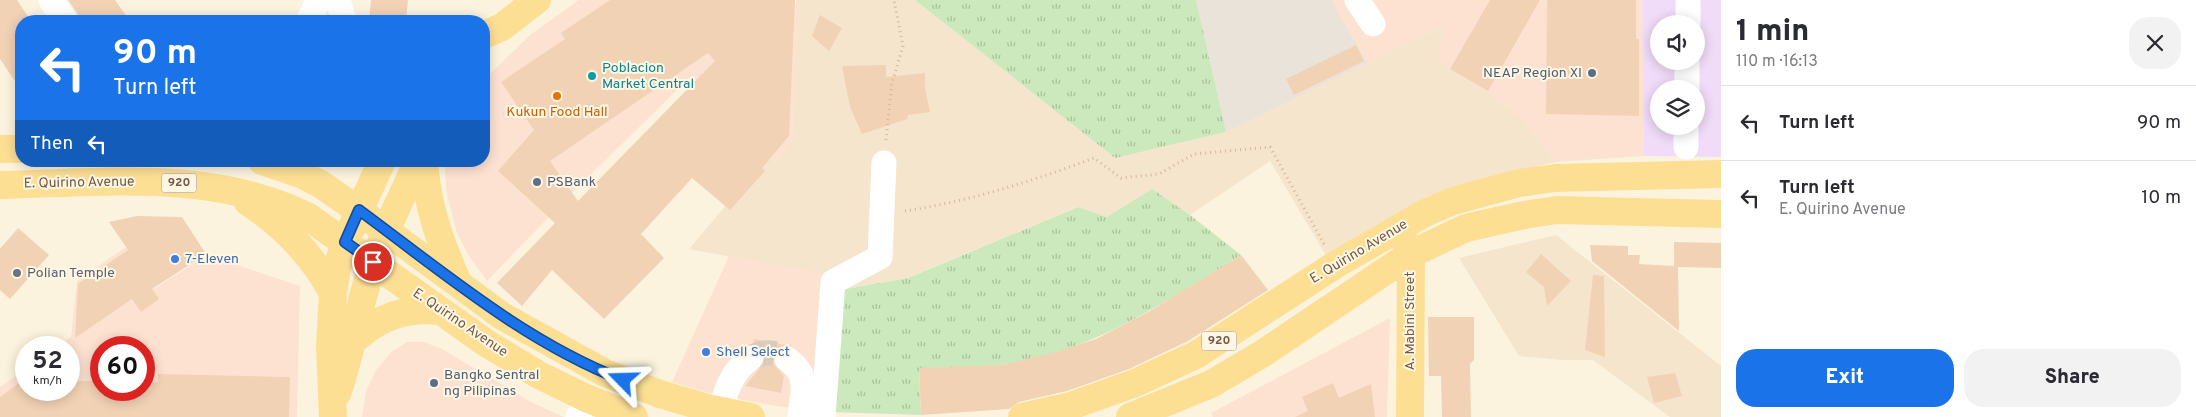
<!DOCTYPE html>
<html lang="en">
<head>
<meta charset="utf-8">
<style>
  body { margin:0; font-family:Overpass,sans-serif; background:#f2f2f3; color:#2b2b33; height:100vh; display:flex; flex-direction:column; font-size:19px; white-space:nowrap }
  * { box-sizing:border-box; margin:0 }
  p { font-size:16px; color:#7c7c81 }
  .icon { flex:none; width:28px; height:28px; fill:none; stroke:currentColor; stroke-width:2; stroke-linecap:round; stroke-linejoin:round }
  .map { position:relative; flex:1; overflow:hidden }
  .drawer { display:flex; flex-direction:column; background:#fff; width:475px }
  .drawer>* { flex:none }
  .hud { position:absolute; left:15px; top:15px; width:475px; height:152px; border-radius:20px; box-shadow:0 2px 12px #0003; background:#1a73e8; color:#fff; overflow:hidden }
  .fabs { position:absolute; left:1650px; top:15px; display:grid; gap:10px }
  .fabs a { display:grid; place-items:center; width:55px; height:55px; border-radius:50%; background:#fff; box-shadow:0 2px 12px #0003; font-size:25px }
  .speed { position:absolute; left:15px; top:336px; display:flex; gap:10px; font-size:25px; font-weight:700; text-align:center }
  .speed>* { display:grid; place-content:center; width:65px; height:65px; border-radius:50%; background:#fff; box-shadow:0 2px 12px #0003; line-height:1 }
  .speed small { font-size:12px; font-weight:400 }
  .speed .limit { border:8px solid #d22; background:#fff; color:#111 }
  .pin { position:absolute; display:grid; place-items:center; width:42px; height:42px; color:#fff; margin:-21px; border:2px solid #fff; border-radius:50%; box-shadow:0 1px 5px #0007 }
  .me { position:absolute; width:55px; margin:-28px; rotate:292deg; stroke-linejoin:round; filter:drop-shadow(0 0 4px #0008) }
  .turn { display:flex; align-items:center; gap:18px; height:105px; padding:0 15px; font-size:22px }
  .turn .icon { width:65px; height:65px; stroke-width:2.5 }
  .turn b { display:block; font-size:35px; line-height:42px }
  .then { display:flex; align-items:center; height:48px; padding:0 15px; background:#0003; gap:10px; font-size:19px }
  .round { display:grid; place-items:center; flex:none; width:52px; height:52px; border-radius:20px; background:#f2f2f3 }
  .head { display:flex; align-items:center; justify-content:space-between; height:85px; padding:0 15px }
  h1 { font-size:30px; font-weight:800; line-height:38px }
  .action { display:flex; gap:10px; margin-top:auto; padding:10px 15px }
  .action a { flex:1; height:58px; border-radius:20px; background:#1a73e8; color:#fff; font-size:20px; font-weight:800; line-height:58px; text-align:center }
  .action a+a { background:#f2f2f3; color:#2b2b33 }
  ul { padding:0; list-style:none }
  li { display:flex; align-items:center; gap:15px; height:75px; padding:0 15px; border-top:1px solid #e1e1e2 }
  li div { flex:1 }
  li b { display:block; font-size:19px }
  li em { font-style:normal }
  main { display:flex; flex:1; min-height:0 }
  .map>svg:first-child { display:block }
  .residential { fill:#f4e5cc }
  .commercial { fill:#fde2d1; fill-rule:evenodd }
  .industrial { fill:#eae3da }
  .education { fill:#f0dbf8; fill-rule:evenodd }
  .grass { fill:url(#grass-tufts) }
  .building { fill:#f2d2b5; fill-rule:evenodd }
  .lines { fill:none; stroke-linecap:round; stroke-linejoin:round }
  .minor-tunnel { stroke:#daccb8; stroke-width:25; stroke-dasharray:25 12; stroke-linecap:butt }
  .path { stroke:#d6b699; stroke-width:3; stroke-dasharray:1 4; stroke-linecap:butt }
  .minor { stroke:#fff; stroke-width:25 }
  .major { stroke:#fddf94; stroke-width:28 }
  .route-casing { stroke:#114b97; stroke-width:12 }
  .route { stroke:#1a73e8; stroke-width:9 }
  .service-dot { fill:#5c6f8a; stroke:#fff7e4; stroke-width:2 }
  .culture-dot { fill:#0f9aa8; stroke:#fff7e4; stroke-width:2 }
  .food-dot { fill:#e8710a; stroke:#fff7e4; stroke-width:2 }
  .shop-dot { fill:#3f7fe0; stroke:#fff7e4; stroke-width:2 }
  .worship-dot { fill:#6b7280; stroke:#fff7e4; stroke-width:2 }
  .labels { text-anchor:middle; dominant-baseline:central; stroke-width:4; stroke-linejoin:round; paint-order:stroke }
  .shield { fill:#fff7e4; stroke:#9c8875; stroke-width:1 }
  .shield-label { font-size:12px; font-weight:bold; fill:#725946 }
  .culture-label { font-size:14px; fill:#0d838f; stroke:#fff7e4; text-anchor:start }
  .service-label { font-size:14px; fill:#4e5e75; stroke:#fff7e4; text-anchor:start }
  .food-label { font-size:14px; fill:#c56008; stroke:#fff7e4 }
  .street-label { font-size:14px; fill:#725946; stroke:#fff7e4 }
  .shop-label { font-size:14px; fill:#366cbe; stroke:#fff7e4; text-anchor:start }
  .worship-label { font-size:14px; fill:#5b616d; stroke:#fff7e4; text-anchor:start }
</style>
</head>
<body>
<main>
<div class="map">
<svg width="1721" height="417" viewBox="0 0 1721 417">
  <defs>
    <pattern id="grass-tufts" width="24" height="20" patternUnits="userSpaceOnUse" patternTransform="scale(1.25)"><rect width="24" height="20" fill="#cbe9bd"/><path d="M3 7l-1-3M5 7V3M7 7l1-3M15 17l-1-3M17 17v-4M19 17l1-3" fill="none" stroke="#a9c09b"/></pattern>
  </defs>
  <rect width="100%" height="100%" fill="#fcf3de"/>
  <path class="residential" d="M 796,0 L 915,0 L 1115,158 L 1226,132 L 1442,26 L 1490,94 L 1525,121 L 1555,162 L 1459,186 L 1327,257 L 1270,161 L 1190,215 L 1152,190 L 1107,217 L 1077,207 L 907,278 L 840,290 L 824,274 L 689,249 L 767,157 L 774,163 L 793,139 Z
    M 1556,235 L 1721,366 L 1721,417 L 1670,417 L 1593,360 L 1562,360 L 1519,356 L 1459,258 Z"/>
  <path class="commercial" d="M 579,0 L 790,0 L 797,5 L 793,139 L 774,163 L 681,86 L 572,193 L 487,281 L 469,256 L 457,233 L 447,195 L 445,173 L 446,161 L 484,161 L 484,80 L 530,35 Z
    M 1196,0 L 1642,0 L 1644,156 L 1555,162 L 1525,121 L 1490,94 L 1439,63 L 1442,26 L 1226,132 Z
    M 126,247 L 154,289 L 207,255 L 300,286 L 297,417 L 0,417 L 0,387 L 26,369 L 26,390 L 69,390 L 69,348 L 57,347 L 71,337 L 77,281 ZM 101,348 L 144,348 L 144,390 L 101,390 Z
    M 729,256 L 825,274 L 815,411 L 769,405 L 708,393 L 672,382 Z
    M 1390,318 L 1387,417 L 1213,417 L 1211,413 Z
    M 407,342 L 424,342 L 442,349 L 531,402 L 564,417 L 362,417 L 366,391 L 376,370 L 391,352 Z"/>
  <path class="industrial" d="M 1196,0 L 1331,0 L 1367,63 L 1226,132 Z"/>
  <path class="education" d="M 1642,0 L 1721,0 L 1721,157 L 1644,156 ZM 1659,24 L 1696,24 L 1696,61 L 1659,61 ZM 1659,89 L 1696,89 L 1696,126 L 1659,126 Z"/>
  <path class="grass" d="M 915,0 L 1196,0 L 1226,132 L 1115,158 Z
    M 1152,189 L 1190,215 L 1241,255 C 1167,301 1092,352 1004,365 C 976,369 947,367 919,368 L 921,415 L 829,412 L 840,290 L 908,278 L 1078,207 L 1107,217 Z"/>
  <path class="building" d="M 0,0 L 17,0 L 31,21 L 21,21 L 21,90 L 0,59 Z
    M 68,0 L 115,0 L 130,21 L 79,21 L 77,13 Z
    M 371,0 L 408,0 L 406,21 L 369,21 Z
    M 610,0 L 795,0 L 789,136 L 762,168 L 765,171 L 730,210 L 692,178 L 641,234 L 664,258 L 604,319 L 552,270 L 522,306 L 497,283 L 555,223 L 498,171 L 534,130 L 501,82 L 565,39 L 561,33 ZM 708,53 L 715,61 L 578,201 L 550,161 Z
    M 1490,0 L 1540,0 L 1488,91 L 1450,69 Z
    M 1547,0 L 1636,0 L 1636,39 L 1639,39 L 1639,116 L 1546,114 Z
    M 820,15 L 842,28 L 829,51 L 812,36 Z
    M 1356,45 L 1364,61 L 1294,95 L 1286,79 Z
    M 886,65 L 886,77 L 925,73 L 925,89 L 930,112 L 908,115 L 907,119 L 862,134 L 850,107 L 842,66 Z
    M 137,216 L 182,217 L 206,254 L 152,289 L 159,299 L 141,312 L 132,299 L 75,338 L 78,284 L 128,250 L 109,222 Z
    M 18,228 L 49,255 L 10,299 L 0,290 L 0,249 Z
    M 1674,242 L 1721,243 L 1721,268 L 1678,267 L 1679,331 L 1592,261 L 1590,245 L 1628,246 L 1628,255 L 1640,255 L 1639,264 L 1674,266 Z
    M 1541,254 L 1571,281 L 1547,306 L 1544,287 L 1526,272 Z
    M 1241,255 L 1268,290 L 1188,341 L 1129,369 L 1067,391 L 1019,402 L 1009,409 L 921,415 L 919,368 L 1003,365 L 1056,352 L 1096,339 L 1150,311 Z
    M 1593,275 L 1604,276 L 1605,357 L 1585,350 Z
    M 1428,317 L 1474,317 L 1474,360 L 1470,364 L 1471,417 L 1442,417 L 1441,376 L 1429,376 Z
    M 754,339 L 786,345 L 776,349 L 773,357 L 774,364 L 784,376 L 781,393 L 745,386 L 764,363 L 765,356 L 763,350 L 753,344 Z
    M 1675,373 L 1682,396 L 1654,403 L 1647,377 Z
    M 158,374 L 290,377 L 289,417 L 0,417 L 0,397 L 26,378 L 26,390 L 69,390 L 69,381 L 101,381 L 101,390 L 144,390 L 144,382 L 158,382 Z
    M 1333,383 L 1339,398 L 1371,384 L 1375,417 L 1295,417 L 1308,411 L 1302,397 Z"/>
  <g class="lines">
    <path class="minor-tunnel" d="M 751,358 C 763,351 775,351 787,359"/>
    <path class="path" d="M 886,140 L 892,83 L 903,46 L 894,0
      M 905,211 C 970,201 1033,181 1094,158 L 1121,178 L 1159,174 L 1194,154 L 1270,147 L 1324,244"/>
    <path class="minor" d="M 51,0 L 65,21
      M 338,0 L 344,21
      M 1357,0 L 1373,24
      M 308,21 L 319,0
      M 1688,24 L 1688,0
      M 1687,89 L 1687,61
      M 1686,147 L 1686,126
      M 787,359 C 811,376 802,392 800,417
      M 720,411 C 726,391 732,370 751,358
      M 578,417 L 586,398
      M 823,417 L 833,282 L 880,257 L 884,163"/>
    <path class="major" d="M 484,35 L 502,27 L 537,0
      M 0,149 L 21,149
      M 262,161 L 303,175 L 322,185 L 359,211 L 502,316 L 605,373 L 660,394 L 707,408 L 751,417
      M 424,161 C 427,207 440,241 458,283
      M 0,185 C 104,183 211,169 307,216 L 486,343 L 539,375 L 586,398 L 634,417
      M 248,202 C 285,226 312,255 333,293
      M 1405,242 L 1411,254 L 1410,417
      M 353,341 C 379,317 405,307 440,311
      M 337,394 C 352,351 358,306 373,264 C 385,229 403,195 418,161
      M 333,417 L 330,346 L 333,293 L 337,268 L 345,242 L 382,161
      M 1022,417 L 1071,406 L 1135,383 L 1196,355 L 1335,265 L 1425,213 L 1453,201 L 1519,183 L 1555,178 L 1721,174
      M 1130,417 L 1211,384 L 1262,354 L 1411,254 L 1466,228 L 1524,215 L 1557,210 L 1721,214"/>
  </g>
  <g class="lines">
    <g class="route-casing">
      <path id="route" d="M 373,262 L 345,242 L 359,210 C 443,272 525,342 623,380"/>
    </g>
    <use href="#route" class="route"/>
  </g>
  <g class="service-dot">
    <circle cx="1592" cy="73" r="5"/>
    <circle cx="537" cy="182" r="5"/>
    <circle cx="434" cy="383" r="5"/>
  </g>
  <circle class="culture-dot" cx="592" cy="76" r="5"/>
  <circle class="food-dot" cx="557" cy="96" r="5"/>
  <g class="shop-dot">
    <circle cx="175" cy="259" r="5"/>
    <circle cx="706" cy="352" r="5"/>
  </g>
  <circle class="worship-dot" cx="17" cy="273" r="5"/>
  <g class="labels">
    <g class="shield">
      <rect x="161.5" y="173.5" width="35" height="19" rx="4"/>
      <rect x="1201.5" y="331.5" width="35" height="19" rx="4"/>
    </g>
    <g class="shield-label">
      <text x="179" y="183">920</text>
      <text x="1219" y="341">920</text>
    </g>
    <g class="culture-label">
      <text x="602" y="68">Poblacion<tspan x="602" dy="16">Market Central</tspan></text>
    </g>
    <g class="service-label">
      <text x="1582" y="73" text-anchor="end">NEAP Region XI</text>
      <text x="547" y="182">PSBank</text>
      <text x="444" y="375">Bangko Sentral<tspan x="444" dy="16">ng Pilipinas</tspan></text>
    </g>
    <g class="food-label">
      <text x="557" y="112">Kukun Food Hall</text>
    </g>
    <g class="street-label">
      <text transform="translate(79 183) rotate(-1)">E. Quirino Avenue</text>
      <text transform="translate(1359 252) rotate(-31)">E. Quirino Avenue</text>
      <text transform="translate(1410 321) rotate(-90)">A. Mabini Street</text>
      <text transform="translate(460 323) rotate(34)">E. Quirino Avenue</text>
    </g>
    <g class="shop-label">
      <text x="185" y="259">7-Eleven</text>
      <text x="716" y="352">Shell Select</text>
    </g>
    <g class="worship-label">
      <text x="27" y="273">Polian Temple</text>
    </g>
  </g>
</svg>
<div class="fabs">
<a><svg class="icon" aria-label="sound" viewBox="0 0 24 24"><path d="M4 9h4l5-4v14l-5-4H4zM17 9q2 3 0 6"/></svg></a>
<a><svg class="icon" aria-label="layers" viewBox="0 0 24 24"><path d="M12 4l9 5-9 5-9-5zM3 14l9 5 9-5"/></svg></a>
</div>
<div class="speed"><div>52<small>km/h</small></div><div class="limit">60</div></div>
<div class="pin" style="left:373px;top:262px;background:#d93025"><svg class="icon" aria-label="arrive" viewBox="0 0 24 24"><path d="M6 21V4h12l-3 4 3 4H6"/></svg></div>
<svg class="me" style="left:623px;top:380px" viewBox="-20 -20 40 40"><path d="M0-17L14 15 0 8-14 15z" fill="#1a73e8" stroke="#fff" stroke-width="4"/></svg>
<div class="hud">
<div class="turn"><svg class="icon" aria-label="left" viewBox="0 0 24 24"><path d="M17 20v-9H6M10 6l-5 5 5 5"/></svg><div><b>90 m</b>Turn left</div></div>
<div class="then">Then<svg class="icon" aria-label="left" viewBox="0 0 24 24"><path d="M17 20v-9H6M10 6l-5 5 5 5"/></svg></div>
</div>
</div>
<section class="drawer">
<div class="head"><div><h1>1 min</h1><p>110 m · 16:13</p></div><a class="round"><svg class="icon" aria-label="close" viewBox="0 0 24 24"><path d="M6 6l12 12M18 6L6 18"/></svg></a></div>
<ul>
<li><svg class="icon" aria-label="left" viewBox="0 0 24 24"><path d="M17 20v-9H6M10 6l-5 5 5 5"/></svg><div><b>Turn left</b></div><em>90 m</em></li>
<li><svg class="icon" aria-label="left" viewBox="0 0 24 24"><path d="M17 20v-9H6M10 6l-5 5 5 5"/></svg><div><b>Turn left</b><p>E. Quirino Avenue</p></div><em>10 m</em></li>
</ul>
<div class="action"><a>Exit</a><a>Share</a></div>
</section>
</main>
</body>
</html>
